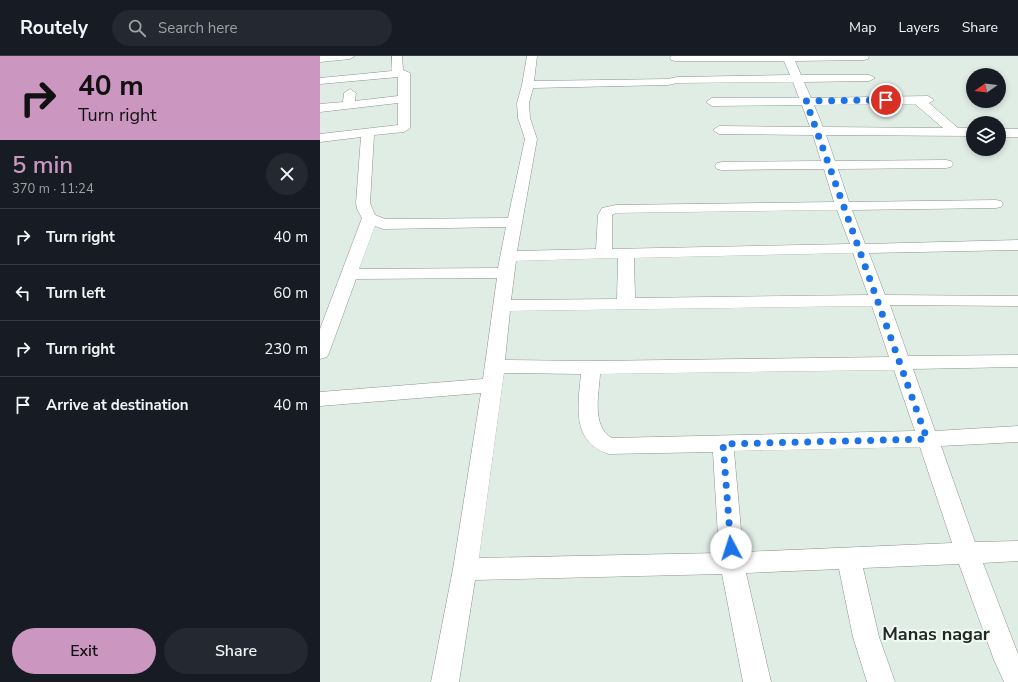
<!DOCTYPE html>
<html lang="en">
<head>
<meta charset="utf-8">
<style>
  body { margin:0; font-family:"Nunito Sans",sans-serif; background:#242831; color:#f1f3f6; height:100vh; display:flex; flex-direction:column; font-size:15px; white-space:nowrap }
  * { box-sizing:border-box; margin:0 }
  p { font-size:13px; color:#9ea1a6 }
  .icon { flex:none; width:22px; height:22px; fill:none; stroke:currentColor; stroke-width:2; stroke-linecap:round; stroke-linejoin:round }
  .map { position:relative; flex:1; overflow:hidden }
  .details { display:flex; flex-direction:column; background:#171b24; width:320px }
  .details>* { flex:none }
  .hud { background:#cb97c1; color:#111; overflow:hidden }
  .needle { width:26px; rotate:256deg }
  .tools { position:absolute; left:646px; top:12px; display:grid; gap:8px }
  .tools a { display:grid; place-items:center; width:40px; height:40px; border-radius:50%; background:#171b24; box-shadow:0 2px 6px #0003; font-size:20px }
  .pin { position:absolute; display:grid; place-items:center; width:34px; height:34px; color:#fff; margin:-17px; border:2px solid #fff; border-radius:50%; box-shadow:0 1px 4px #0007 }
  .me { position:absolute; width:44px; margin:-22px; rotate:355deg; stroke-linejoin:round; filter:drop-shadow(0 0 3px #0008) }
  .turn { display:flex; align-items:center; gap:14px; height:84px; padding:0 12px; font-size:18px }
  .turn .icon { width:52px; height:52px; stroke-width:2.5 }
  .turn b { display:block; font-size:28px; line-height:34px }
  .round { display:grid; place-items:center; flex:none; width:42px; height:42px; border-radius:21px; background:#242831 }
  .summary { display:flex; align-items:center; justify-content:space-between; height:68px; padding:0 12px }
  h1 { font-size:24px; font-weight:600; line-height:30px; color:#cb97c1 }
  .primary-button { display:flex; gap:8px; margin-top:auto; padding:8px 12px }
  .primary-button a { flex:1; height:46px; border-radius:24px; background:#cb97c1; color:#111; font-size:16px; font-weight:600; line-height:46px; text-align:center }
  .primary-button a+a { background:#242831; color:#f1f3f6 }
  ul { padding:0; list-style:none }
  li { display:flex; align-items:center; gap:12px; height:56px; padding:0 12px; border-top:1px solid #363941 }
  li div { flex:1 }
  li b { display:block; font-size:15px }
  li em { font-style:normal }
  header { display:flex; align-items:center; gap:24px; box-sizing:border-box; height:56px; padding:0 20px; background:#171b24; border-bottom:1px solid #363941 }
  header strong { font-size:19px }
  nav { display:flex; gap:22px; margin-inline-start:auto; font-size:14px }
  .search { width:280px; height:36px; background:#242831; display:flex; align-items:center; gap:10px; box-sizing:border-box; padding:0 14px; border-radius:22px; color:#9ea1a6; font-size:15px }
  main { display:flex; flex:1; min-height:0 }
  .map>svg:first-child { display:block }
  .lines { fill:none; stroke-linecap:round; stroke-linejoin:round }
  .minor-casing { stroke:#8a958e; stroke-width:1 }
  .minor { fill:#fff; fill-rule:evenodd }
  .route { stroke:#1a73e8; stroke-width:7; stroke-dasharray:0 12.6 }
  .labels { text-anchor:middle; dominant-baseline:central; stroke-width:4; stroke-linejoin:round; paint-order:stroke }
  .near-neighbourhood-label { font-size:18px; font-weight:bold; fill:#232825; stroke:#eefaf3 }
</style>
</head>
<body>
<header>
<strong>Routely</strong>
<div class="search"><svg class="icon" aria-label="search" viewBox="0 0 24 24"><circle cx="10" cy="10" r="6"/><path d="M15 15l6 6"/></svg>Search here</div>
<nav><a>Map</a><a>Layers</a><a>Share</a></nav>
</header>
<main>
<section class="details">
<div class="hud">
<div class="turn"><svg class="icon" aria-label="right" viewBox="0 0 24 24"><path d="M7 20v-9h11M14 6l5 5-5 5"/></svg><div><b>40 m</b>Turn right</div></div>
</div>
<div class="summary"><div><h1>5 min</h1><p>370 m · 11:24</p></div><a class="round"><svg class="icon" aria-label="close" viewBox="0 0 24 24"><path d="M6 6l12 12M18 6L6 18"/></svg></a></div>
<ul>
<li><svg class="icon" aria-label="right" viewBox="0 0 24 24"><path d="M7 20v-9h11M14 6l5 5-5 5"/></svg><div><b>Turn right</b></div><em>40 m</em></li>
<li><svg class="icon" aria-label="left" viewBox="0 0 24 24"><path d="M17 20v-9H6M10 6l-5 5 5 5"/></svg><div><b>Turn left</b></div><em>60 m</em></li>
<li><svg class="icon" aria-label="right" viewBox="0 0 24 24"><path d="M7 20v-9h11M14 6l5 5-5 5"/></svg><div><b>Turn right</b></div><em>230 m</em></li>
<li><svg class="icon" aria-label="arrive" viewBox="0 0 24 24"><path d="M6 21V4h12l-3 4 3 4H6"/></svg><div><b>Arrive at destination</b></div><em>40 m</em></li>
</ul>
<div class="primary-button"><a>Exit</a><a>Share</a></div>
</section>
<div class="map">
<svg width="698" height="626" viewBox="0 0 698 626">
  <rect width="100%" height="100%" fill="#e0ede5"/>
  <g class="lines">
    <g class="minor-casing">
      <path id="minor" d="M 0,0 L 35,0 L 30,3 L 0,6 Z
        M 72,0 L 82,0 L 83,14 L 90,17 L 90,72 L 84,76 L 54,79 L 50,147 L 55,159 L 65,163 L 188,162 L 205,83 L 198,62 L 197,47 L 202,29 L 207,0 L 217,0 L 214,25 L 348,23 L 357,21 L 470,19 L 464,5 L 355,5 L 351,4 L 350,2 L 351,0 L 549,0 L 548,3 L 544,4 L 475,5 L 481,19 L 549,19 L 555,22 L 549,25 L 484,26 L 491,42 L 608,40 L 614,44 L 609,47 L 638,72 L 653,72 L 653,80 L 506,79 L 515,105 L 626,104 L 631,105 L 633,108 L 631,111 L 626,112 L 518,113 L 529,146 L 676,144 L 681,145 L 683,148 L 681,151 L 676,152 L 532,154 L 545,188 L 698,184 L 698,194 L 549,197 L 565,239 L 698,240 L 698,250 L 570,249 L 588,300 L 698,299 L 698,311 L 593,313 L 615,375 L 698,370 L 698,386 L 621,390 L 655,486 L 698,485 L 698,505 L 663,507 L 698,598 L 698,626 L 684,626 L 674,604 L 639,508 L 543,512 L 559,581 L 575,626 L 547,626 L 533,581 L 519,513 L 426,517 L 451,626 L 423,626 L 402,518 L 155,524 L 139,626 L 111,626 L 133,513 L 161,337 L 0,350 L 0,336 L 163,323 L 177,222 L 36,223 L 9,297 L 7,301 L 0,303 L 0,273 L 42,162 L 37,153 L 36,147 L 41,81 L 0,86 L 0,78 L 78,69 L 78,47 L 0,56 L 0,48 L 23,46 L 24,37 L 30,33 L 36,37 L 35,45 L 78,40 L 78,21 L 0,28 L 0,22 L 72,15 ZM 473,26 L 479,42 L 392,42 L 386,46 L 392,50 L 482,49 L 490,71 L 399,70 L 393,74 L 399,78 L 493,79 L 501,105 L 402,106 L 397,107 L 395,110 L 397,113 L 402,114 L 504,113 L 514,146 L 296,149 L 282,152 L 278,159 L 276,193 L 197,195 L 217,83 L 210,62 L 209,47 L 213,32 L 348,29 L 357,27 ZM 595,48 L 623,72 L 503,71 L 494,49 ZM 517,154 L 530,188 L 292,193 L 292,159 L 296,157 ZM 55,170 L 63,173 L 186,171 L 178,212 L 39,213 ZM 533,197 L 548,239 L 315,242 L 314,202 ZM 298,202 L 297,243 L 191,244 L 196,205 ZM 552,250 L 569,301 L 271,305 L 185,304 L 190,255 ZM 574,314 L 595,375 L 292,382 C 271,370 279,338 280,318 ZM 184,317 L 261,318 C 258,350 251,386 289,398 L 393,396 L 399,497 L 159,502 ZM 600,391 L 632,487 L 423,496 L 414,395 Z
        M 679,73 L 698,73 L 698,81 L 679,81 Z"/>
    </g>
    <use href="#minor" class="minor"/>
  </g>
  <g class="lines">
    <path class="route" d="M 411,492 L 403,388 L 607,383 L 486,45 L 566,44"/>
  </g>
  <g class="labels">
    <g class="near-neighbourhood-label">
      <text x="616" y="578">Manas nagar</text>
    </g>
  </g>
</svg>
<div class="tools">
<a><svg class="needle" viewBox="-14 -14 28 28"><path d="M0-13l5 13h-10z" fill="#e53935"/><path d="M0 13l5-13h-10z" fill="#9ea1a6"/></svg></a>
<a><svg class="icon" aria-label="layers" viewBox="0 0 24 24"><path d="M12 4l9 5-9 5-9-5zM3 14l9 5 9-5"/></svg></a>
</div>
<div class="pin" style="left:566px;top:44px;background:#d93025"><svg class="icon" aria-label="arrive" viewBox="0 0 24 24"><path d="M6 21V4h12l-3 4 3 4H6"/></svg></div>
<svg class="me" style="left:411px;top:492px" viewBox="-20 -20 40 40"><circle r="19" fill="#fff"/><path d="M0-13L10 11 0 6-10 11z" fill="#1a73e8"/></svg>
</div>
</main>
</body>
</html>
